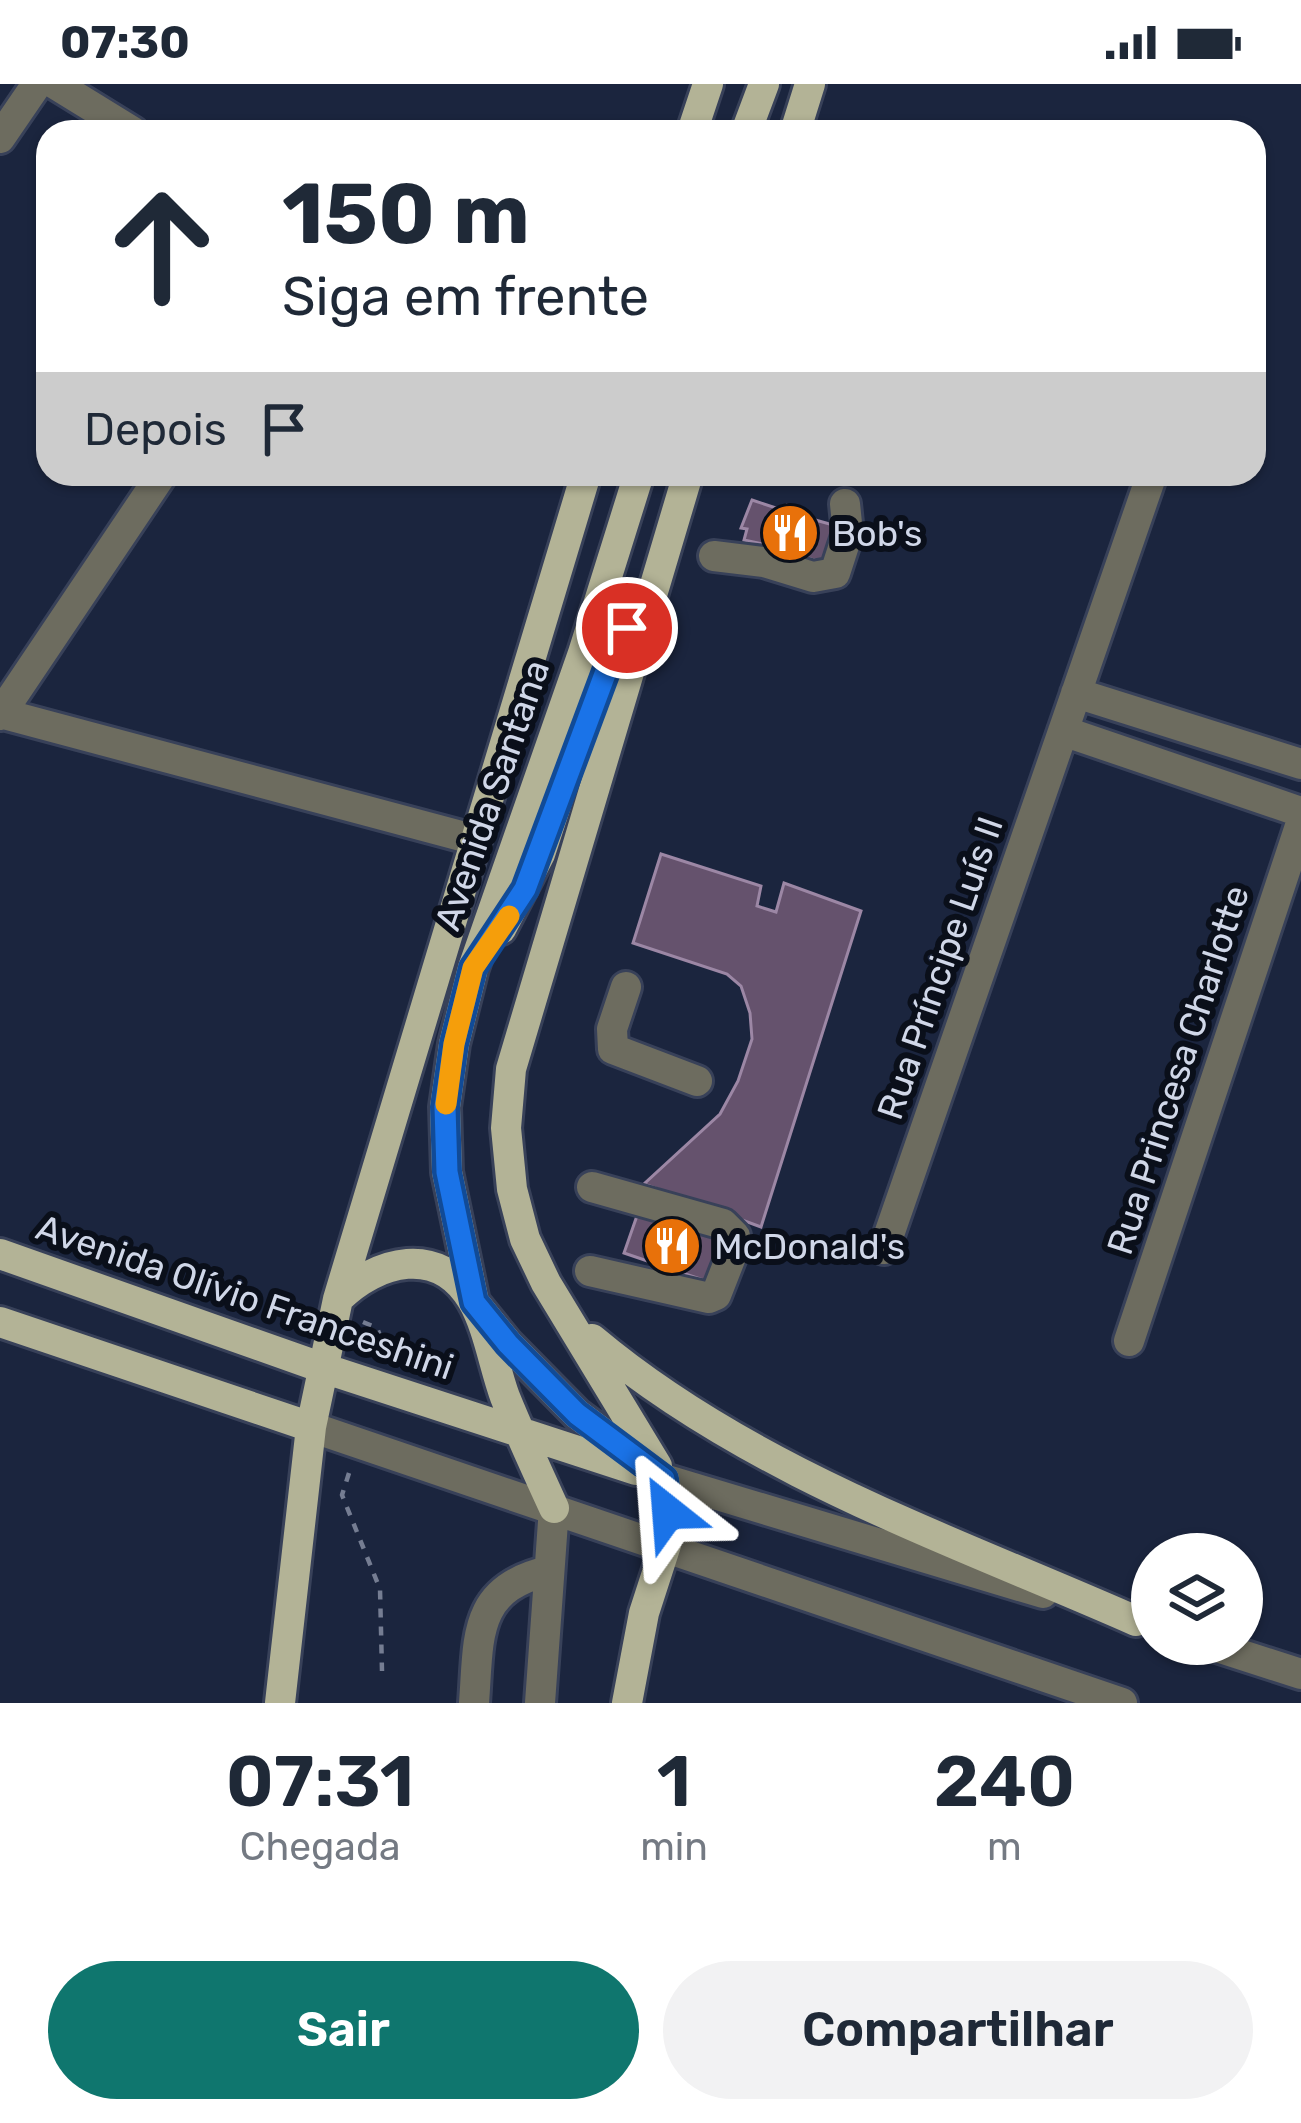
<!DOCTYPE html>
<html lang="pt">
<head>
<meta charset="utf-8">
<style>
  body { margin:0; font-family:Rubik,sans-serif; background:#f2f2f3; color:#1f2937; height:100vh; display:flex; flex-direction:column; font-size:45px; white-space:nowrap }
  * { box-sizing:border-box; margin:0 }
  p { font-size:39px; color:#747a83 }
  .icon { flex:none; width:66px; height:66px; fill:none; stroke:currentColor; stroke-width:2; stroke-linecap:round; stroke-linejoin:round }
  .map { position:relative; height:1619px; overflow:hidden }
  .sheet { display:flex; flex-direction:column; background:#fff; flex:1 }
  .sheet>* { flex:none }
  .banner { position:absolute; left:36px; top:36px; width:1230px; height:366px; border-radius:36px; box-shadow:0 3px 9px #0004; background:#fff; color:#1f2937; overflow:hidden }
  .tools { position:absolute; left:1131px; top:1449px; display:grid; gap:24px }
  .tools a { display:grid; place-items:center; width:132px; height:132px; border-radius:50%; background:#fff; box-shadow:0 3px 9px #0004; font-size:60px }
  .pin { position:absolute; display:grid; place-items:center; width:102px; height:102px; color:#fff; margin:-51px; border:6px solid #fff; border-radius:50%; box-shadow:0 3px 12px #0007 }
  .me { position:absolute; width:132px; margin:-66px; rotate:332deg; stroke-linejoin:round; filter:drop-shadow(0 0 9px #0008) }
  .turn { display:flex; align-items:center; gap:42px; height:252px; padding:0 48px; font-size:54px }
  .turn .icon { width:156px; height:156px; stroke-width:2.5 }
  .turn b { display:block; font-size:84px; line-height:102px }
  .then { display:flex; align-items:center; height:114px; padding:0 48px; background:#0003; gap:24px; font-size:45px }
  .eta { display:flex; justify-content:space-evenly; align-items:center; height:204px; text-align:center }
  .eta b { font-size:72px; font-weight:600; line-height:84px }
  .primary-button { display:flex; gap:24px; margin-top:auto; padding:24px 48px }
  .primary-button a { flex:1; height:138px; border-radius:72px; background:#0f766e; color:#fff; font-size:48px; font-weight:600; line-height:138px; text-align:center }
  .primary-button a+a { background:#f2f2f3; color:#1f2937 }
  .status { display:flex; justify-content:space-between; align-items:center; height:84px; padding:0 60px; background:#fff; direction:ltr }
  .status svg { height:33px; fill:currentColor }
  .map>svg:first-child { display:block }
  .building { fill:#65526d; stroke:#9c87a5; stroke-width:3 }
  .lines { fill:none; stroke-linecap:round; stroke-linejoin:round }
  .minor-casing { stroke:#384159; stroke-width:36 }
  .major-casing { stroke:#384159; stroke-width:36 }
  .path { stroke:#757d92; stroke-width:4.5; stroke-dasharray:9 9; stroke-linecap:butt }
  .minor { stroke:#6d6c5f; stroke-width:30 }
  .major { stroke:#b3b396; stroke-width:30 }
  .route-casing { stroke:#114b97; stroke-width:30 }
  .route { stroke:#1a73e8; stroke-width:21 }
  .slow { stroke:#f59e0b; stroke-width:21 }
  .labels { text-anchor:middle; dominant-baseline:central; stroke-width:12; stroke-linejoin:round; paint-order:stroke }
  .poi-label { font-size:36px; fill:#d0d7e8; stroke:#0a0f1a; text-anchor:start }
  .street-label { font-size:36px; fill:#d0d7e8; stroke:#0a0f1a }
</style>
</head>
<body>
<div class="status"><b>07:30</b><svg viewBox="0 0 49 12"><path d="M0 12V9h3v3zM5 12V6h3v6zM10 12V3h3v9zM15 12V0h3v12zM26 1h20v11H26zM47 4h2v5h-2z"/></svg></div>
<div class="map">
<svg width="1301" height="1619" viewBox="0 0 1301 1619">
  <rect width="100%" height="100%" fill="#1b253e"/>
  <path class="building" d="M 752,416 L 785,427 L 787,421 L 801,425 L 801,432 L 837,442 L 824,479 L 794,470 L 796,458 L 780,453 L 777,463 L 744,456 L 747,445 L 741,444 Z
    M 661,770 L 761,802 L 757,822 L 776,828 L 784,799 L 861,827 L 761,1143 L 644,1100 L 720,1030 L 738,997 L 752,955 L 750,929 L 741,902 L 727,890 L 633,859 Z
    M 639,1126 L 721,1155 L 706,1197 L 624,1169 Z"/>
  <g class="lines">
    <g class="minor-casing">
      <path id="minor" d="M 55,0 L 133,48
        M 0,54 L 37,0
        M 714,472 L 764,478 L 813,493 L 835,489 L 848,449 L 845,420
        M 1076,609 L 1301,680
        M 0,629 L 476,756
        M 0,631 L 162,390
        M 1063,647 L 1301,728
        M 626,903 L 612,945 L 613,965 L 697,997
        M 884,1165 L 1152,390
        M 590,1187 L 709,1214 L 716,1211 L 736,1160 L 735,1152 L 723,1140 L 592,1103
        M 1129,1257 L 1301,739
        M 311,1343 L 1122,1619
        M 664,1395 L 1043,1509
        M 1208,1560 L 1301,1590
        M 474,1619 C 479,1554 472,1504 549,1487
        M 540,1619 L 554,1424"/>
    </g>
    <g class="major-casing">
      <path id="major" d="M 692,48 L 708,0
        M 746,48 L 764,0
        M 795,48 L 810,0
        M 501,845 L 540,770 L 564,696 L 626,547
        M 0,1170 L 323,1284 L 636,1386
        M 338,1215 C 377,1176 439,1160 472,1216 C 488,1243 494,1283 505,1313 C 520,1350 537,1387 554,1424
        M 0,1238 L 311,1343
        M 592,1255 C 749,1387 950,1455 1136,1537
        M 657,1382 L 546,1199 L 525,1155 L 512,1105 L 506,1044 L 511,985 L 688,390
        M 280,1619 L 311,1343 L 338,1215 L 586,390
        M 627,1619 L 644,1529 L 666,1461 L 668,1428 L 664,1395 L 577,1330 L 508,1260 L 474,1218 L 447,1088 L 445,1023 L 454,960 L 473,884 L 583,569 L 639,390"/>
    </g>
    <path class="path" d="M 363,1238 L 377,1244 L 386,1267 L 383,1275
      M 349,1389 L 342,1411 L 380,1505 L 382,1587"/>
    <use href="#minor" class="minor"/>
    <use href="#major" class="major"/>
  </g>
  <g class="lines">
    <g class="route-casing">
      <path id="route" d="M 627,544 L 608,582 L 525,805 L 473,884 L 454,960 L 445,1023 L 447,1088 L 474,1218 L 508,1260 L 577,1330 L 664,1395 L 668,1428"/>
    </g>
    <use href="#route" class="route"/>
    <path class="slow" d="M 446,1020 L 454,960 L 473,884 L 509,832"/>
  </g>
  <defs>
    <g id="restaurant-disc" transform="scale(3)"><circle r="9.5" fill="#e8710a" stroke="#0a0f1a"/><path d="M-5-6h1v4h1v-4h1v4h1v-4h1v5L-1.5 .5V6h-2V.5L-5-1ZM5-6V6H3V1.5H1.5Q1.5-4 5-6Z" fill="#fff"/></g>
  </defs>
  <g fill-rule="evenodd">
    <use href="#restaurant-disc" x="790" y="449"/>
    <use href="#restaurant-disc" x="672" y="1162"/>
  </g>
  <g class="labels">
    <g class="poi-label">
      <text x="832" y="449">Bob's</text>
      <text x="714" y="1162">McDonald's</text>
    </g>
    <g class="street-label">
      <text transform="translate(492 711) rotate(-71)">Avenida Santana</text>
      <text transform="translate(940 884) rotate(-71)">Rua Príncipe Luís II</text>
      <text transform="translate(1178 986) rotate(-72)">Rua Princesa Charlotte</text>
      <text transform="translate(245 1213) rotate(19)">Avenida Olívio Franceshini</text>
    </g>
  </g>
</svg>
<div class="tools">
<a><svg class="icon" aria-label="layers" viewBox="0 0 24 24"><path d="M12 4l9 5-9 5-9-5zM3 14l9 5 9-5"/></svg></a>
</div>
<div class="pin" style="left:627px;top:544px;background:#d93025"><svg class="icon" aria-label="arrive" viewBox="0 0 24 24"><path d="M6 21V4h12l-3 4 3 4H6"/></svg></div>
<svg class="me" style="left:668px;top:1428px" viewBox="-20 -20 40 40"><path d="M0-17L14 15 0 8-14 15z" fill="#1a73e8" stroke="#fff" stroke-width="4"/></svg>
<div class="banner">
<div class="turn"><svg class="icon" aria-label="ahead" viewBox="0 0 24 24"><path d="M12 20V5M6 11l6-6 6 6"/></svg><div><b>150 m</b>Siga em frente</div></div>
<div class="then">Depois<svg class="icon" aria-label="arrive" viewBox="0 0 24 24"><path d="M6 21V4h12l-3 4 3 4H6"/></svg></div>
</div>
</div>
<section class="sheet">
<div class="eta">
<div><b>07:31</b><p>Chegada</p></div>
<div><b>1</b><p>min</p></div>
<div><b>240</b><p>m</p></div>
</div>
<div class="primary-button"><a>Sair</a><a>Compartilhar</a></div>
</section>
</body>
</html>
